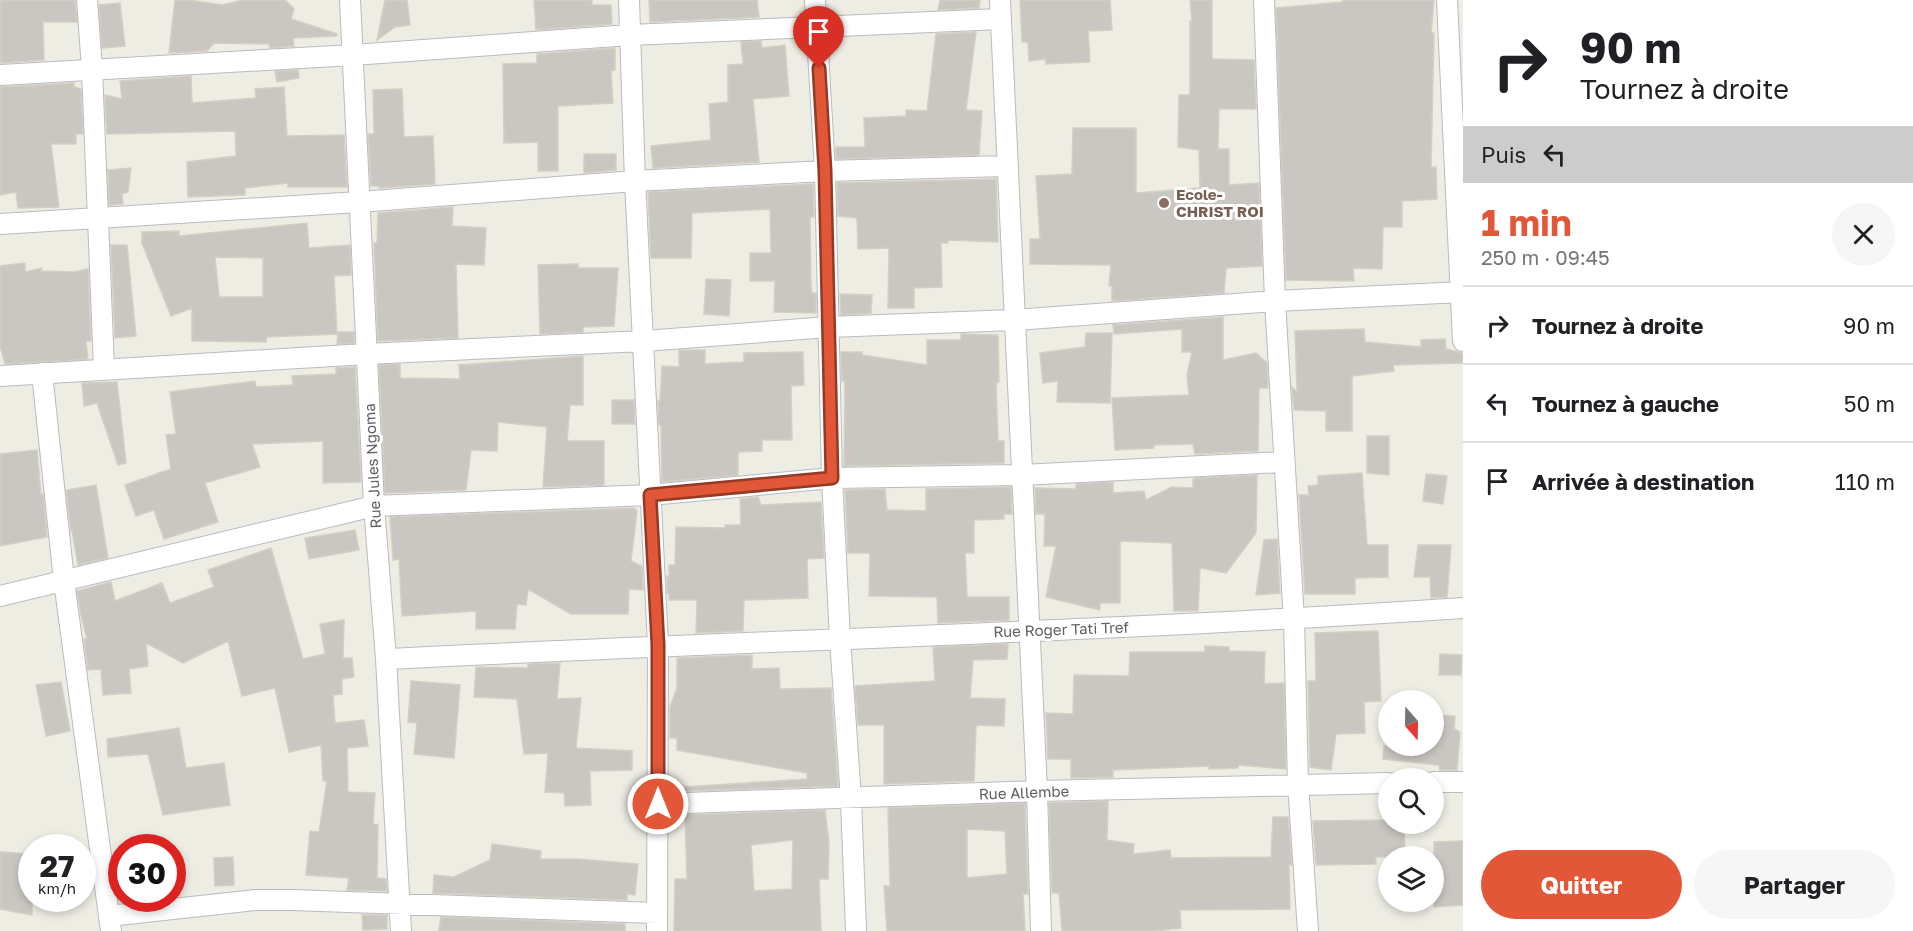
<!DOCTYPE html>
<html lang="fr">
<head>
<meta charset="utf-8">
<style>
  body { margin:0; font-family:"Golos Text",sans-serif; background:#f6f6f6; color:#202124; height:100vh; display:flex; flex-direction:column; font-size:22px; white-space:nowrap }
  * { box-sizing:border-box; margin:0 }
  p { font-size:20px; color:#757577 }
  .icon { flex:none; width:33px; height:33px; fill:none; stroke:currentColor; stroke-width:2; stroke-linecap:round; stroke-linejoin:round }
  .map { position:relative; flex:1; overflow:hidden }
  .sheet { display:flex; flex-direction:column; background:#fff; width:450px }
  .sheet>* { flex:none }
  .top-card { background:#fff; color:#202124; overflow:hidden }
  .needle { width:39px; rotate:160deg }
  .buttons { position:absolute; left:1378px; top:690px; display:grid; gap:12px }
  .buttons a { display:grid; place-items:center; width:66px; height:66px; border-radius:50%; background:#fff; box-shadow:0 3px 9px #0003; font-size:30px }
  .speed { position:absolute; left:18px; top:834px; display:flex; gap:12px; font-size:30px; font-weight:700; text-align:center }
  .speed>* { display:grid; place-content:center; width:78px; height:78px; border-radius:50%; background:#fff; box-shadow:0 3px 9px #0003; line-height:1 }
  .speed small { font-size:15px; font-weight:400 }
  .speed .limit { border:9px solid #d22; background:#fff; color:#111 }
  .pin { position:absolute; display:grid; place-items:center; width:51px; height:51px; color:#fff; margin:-62px -26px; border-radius:50% 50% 50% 0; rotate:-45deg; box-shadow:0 0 6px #0007 }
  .pin .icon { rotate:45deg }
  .me { position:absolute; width:66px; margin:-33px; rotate:0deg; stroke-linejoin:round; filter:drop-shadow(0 0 4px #0008) }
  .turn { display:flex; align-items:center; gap:21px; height:126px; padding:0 18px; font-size:27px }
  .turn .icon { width:78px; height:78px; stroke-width:2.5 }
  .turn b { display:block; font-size:42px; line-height:51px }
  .then { display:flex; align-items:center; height:57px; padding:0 18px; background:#0003; gap:12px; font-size:22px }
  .round { display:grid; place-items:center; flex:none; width:63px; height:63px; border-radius:32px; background:#f6f6f6 }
  .overview { display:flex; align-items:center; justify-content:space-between; height:102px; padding:0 18px }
  h1 { font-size:36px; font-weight:700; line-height:45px; color:#e25737 }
  .cta { display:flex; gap:12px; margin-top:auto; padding:12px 18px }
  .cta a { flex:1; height:69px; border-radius:36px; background:#e25737; color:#fff; font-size:24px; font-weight:700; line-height:69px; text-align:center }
  .cta a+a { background:#f6f6f6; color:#202124 }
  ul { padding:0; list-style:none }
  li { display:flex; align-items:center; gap:18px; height:78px; padding:0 18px; border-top:2px solid #e0e0e0 }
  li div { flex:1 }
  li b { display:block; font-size:22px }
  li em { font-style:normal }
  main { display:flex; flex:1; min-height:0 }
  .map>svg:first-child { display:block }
  .building { fill:#cac7c2; stroke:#d3cfc3; stroke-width:1.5; fill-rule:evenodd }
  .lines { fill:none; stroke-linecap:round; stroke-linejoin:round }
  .street-casing { stroke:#b9bbc0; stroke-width:22 }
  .street { stroke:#fff; stroke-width:20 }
  .route-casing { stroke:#933924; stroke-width:15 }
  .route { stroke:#e25737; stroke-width:10 }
  .education-dot { fill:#8d6e63; stroke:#fff; stroke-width:2 }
  .labels { text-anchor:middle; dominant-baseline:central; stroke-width:6; stroke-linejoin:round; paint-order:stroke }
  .education-label { font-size:15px; font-weight:bold; fill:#785e54; stroke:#fff; text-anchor:start }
  .street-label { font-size:15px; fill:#5c5f64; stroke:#fff }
</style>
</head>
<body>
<main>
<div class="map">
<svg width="1463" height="931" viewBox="0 0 1463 931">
  <rect width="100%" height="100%" fill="#eeede4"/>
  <path class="building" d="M 0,0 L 75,0 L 77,22 L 43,22 L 44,60 L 0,63 Z
    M 175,0 L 189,0 L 222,5 L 243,0 L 285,0 L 294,9 L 291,19 L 337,34 L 336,36 L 293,38 L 294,46 L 270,48 L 269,44 L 214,43 L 207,51 L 169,53 Z
    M 385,0 L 407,0 L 410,25 L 395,27 L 377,40 Z
    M 534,0 L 592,0 L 592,5 L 611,5 L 612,24 L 536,30 Z
    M 649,0 L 757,0 L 759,17 L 650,22 Z
    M 940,0 L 980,0 L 979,8 L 938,10 Z
    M 1020,0 L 1110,0 L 1112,30 L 1088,31 L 1090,62 L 1046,64 L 1045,59 L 1029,61 L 1028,42 L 1022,42 Z
    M 1190,0 L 1212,0 L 1212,59 L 1254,60 L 1256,109 L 1219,109 L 1218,149 L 1229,149 L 1229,185 L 1259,183 L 1262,266 L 1226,268 L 1224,293 L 1112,301 L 1112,286 L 1109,286 L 1111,265 L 1030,264 L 1030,239 L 1040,239 L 1036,176 L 1072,174 L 1073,128 L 1136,128 L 1136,193 L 1200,188 L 1199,150 L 1178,147 L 1179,95 L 1190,95 L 1190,21 L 1192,21 Z
    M 1343,0 L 1434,0 L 1431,33 L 1434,33 L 1431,167 L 1436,167 L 1437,199 L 1402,201 L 1402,227 L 1383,227 L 1382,269 L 1353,268 L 1354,281 L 1286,280 L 1276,8 L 1342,2 Z
    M 120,3 L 125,46 L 102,48 L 99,5 Z
    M 976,32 L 966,110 L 982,111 L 979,155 L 836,159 L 836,147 L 865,147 L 864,118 L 906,116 L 906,110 L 927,111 L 936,34 Z
    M 761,41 L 762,48 L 785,45 L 789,96 L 753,99 L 759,162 L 653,168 L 651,146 L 711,140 L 709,104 L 728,102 L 728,65 L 743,64 L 741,42 Z
    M 615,48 L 615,70 L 611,71 L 613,103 L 558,106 L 558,171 L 538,171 L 538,142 L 504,143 L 503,64 L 537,63 L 537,54 Z
    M 298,70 L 299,78 L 277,82 L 275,71 Z
    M 191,76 L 192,103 L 256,98 L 255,89 L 284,87 L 287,136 L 344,135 L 347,187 L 288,187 L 288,183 L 245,188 L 245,195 L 188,197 L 187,162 L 236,156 L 235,131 L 107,134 L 105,95 L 122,99 L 120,81 Z
    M 74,83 L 74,87 L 81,89 L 83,134 L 76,134 L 76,144 L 51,144 L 59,207 L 18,208 L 16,192 L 0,195 L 0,87 Z
    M 402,89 L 404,137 L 433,136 L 435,184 L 379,188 L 379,186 L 371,186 L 368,134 L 374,134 L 373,90 Z
    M 584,154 L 616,154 L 616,170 L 584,173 Z
    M 131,168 L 128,192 L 122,194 L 123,204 L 109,205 L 108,170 Z
    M 996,179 L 998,242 L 948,240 L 948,243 L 941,243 L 942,287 L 914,288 L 914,308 L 888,308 L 889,248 L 858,249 L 857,218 L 838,216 L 837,183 Z
    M 813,184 L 814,217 L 810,217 L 811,285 L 812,293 L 816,293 L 816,313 L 774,312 L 775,281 L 750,281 L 750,253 L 771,253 L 770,209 L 692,213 L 691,258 L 651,258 L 648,192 Z
    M 453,207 L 452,226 L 486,228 L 484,265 L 456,264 L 458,338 L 378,341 L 374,243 L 377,243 L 378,213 Z
    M 307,223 L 309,248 L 350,245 L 351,275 L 334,276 L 337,334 L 267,337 L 266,342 L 192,341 L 192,308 L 171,316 L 142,243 L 142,232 L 179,231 L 179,236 ZM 215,257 L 263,258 L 263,297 L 219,297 Z
    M 111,245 L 127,245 L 136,336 L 115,338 Z
    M 25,263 L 25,272 L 42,268 L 41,271 L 74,272 L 88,269 L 91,341 L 86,341 L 88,359 L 5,364 L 0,345 L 0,266 Z
    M 578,264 L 578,268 L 618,268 L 614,326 L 583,327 L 583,332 L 540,334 L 538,265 Z
    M 706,279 L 731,280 L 729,316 L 704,314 Z
    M 840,294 L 872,295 L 871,313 L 841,315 Z
    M 1223,317 L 1223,360 L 1256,353 L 1267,363 L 1268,388 L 1259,388 L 1258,451 L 1195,454 L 1193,444 L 1154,445 L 1154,448 L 1115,450 L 1112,398 L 1189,395 L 1187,375 L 1192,352 L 1182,352 L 1182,329 L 1114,334 L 1113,325 Z
    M 1364,329 L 1365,342 L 1421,347 L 1421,340 L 1445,339 L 1446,349 L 1463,353 L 1463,363 L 1393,365 L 1394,371 L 1352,376 L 1352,431 L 1326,431 L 1326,411 L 1294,410 L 1292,387 L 1297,392 L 1295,331 Z
    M 338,332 L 354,332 L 354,343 L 337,344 Z
    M 1086,333 L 1112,333 L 1110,403 L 1057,402 L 1058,381 L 1043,383 L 1040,353 L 1085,347 Z
    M 961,334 L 998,335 L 999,382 L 996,383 L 998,441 L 1004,441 L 1004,463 L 844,466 L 845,381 L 842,381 L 841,352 L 862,352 L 862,355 L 927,365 L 927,340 L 961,340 Z
    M 679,350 L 705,350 L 705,364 L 744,362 L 744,353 L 803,352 L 804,385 L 791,386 L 792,440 L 762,440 L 762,451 L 738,452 L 738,475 L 662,482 L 661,425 L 659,425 L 658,401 L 660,401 L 662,366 L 679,367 Z
    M 583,356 L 583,405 L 570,405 L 567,441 L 604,441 L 604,485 L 543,487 L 547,427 L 498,422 L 497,451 L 471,450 L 466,490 L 385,493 L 379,365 L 400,364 L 400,378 L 460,379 L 459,365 Z
    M 355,367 L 361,482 L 323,483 L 323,441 L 252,444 L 260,467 L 205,483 L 218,522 L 164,539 L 154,510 L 136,516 L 125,485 L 171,469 L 166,435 L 176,434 L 170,392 L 255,381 L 256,387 L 293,385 L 292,376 L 336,374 L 336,368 Z
    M 117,382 L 126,463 L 118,465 L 97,403 L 84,406 L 82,383 Z
    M 612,400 L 634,400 L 635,424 L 612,424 Z
    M 1367,436 L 1389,436 L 1389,475 L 1367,473 Z
    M 37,450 L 41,495 L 43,494 L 47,537 L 0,546 L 0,454 Z
    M 1362,473 L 1367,545 L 1388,545 L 1388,577 L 1355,578 L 1355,594 L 1305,594 L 1299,495 L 1309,495 L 1308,486 L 1318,485 L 1318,476 Z
    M 1426,474 L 1447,476 L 1443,504 L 1423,501 Z
    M 1257,475 L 1256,533 L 1226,573 L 1200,568 L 1198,611 L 1174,611 L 1172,543 L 1120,541 L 1120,603 L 1100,603 L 1100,610 L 1046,597 L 1056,546 L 1044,546 L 1045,514 L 1036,514 L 1035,488 L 1076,489 L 1076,484 L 1113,482 L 1113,493 L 1144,491 L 1146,500 L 1172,487 L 1193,488 L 1193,479 L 1195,478 Z
    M 96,485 L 108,558 L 78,565 L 72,530 L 71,531 L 66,490 Z
    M 1011,487 L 1012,514 L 1004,514 L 1004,519 L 974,520 L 974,553 L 965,553 L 967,597 L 1009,597 L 1009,620 L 938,623 L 937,597 L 869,596 L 870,553 L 848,553 L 845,490 L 885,489 L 887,510 L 926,511 L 926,489 Z
    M 758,497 L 761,505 L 821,502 L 824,558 L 807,559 L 808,598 L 744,600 L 743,631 L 696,633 L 697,600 L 669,600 L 669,593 L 667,593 L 667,576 L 669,577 L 669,565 L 675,565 L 676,527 L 725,528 L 725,525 L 741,525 L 740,499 Z
    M 634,508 L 637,511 L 631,561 L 642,566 L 643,590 L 629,589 L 628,614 L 571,614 L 528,589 L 526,605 L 517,604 L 515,629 L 476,629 L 476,611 L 402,616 L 399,559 L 393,560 L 393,558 L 390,517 Z
    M 355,530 L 359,550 L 309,559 L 305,538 Z
    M 1277,539 L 1280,593 L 1256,595 L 1264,540 Z
    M 1418,545 L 1451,545 L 1447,597 L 1431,598 L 1430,577 L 1414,577 Z
    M 271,548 L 303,659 L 325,654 L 320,624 L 344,620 L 343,658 L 352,658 L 354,677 L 342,679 L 342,694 L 333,695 L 335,723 L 364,720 L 368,746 L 347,748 L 348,792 L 375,793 L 373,824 L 378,825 L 377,878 L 386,879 L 387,891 L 347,890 L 349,878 L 306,875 L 310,831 L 319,832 L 327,781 L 323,781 L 321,745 L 289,752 L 275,688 L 242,696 L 228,641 L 183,663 L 146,643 L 148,666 L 129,669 L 131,693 L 103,695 L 101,669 L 88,670 L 84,639 L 87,639 L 81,615 L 77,591 L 111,582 L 115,601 L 162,583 L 170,603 L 214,587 L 208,570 Z
    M 1378,631 L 1381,701 L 1364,702 L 1365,733 L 1336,734 L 1331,770 L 1310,767 L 1308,681 L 1316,681 L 1315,633 Z
    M 1008,644 L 1007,659 L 973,660 L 970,698 L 1005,699 L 1004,726 L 976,725 L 974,781 L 884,784 L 884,725 L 858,725 L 855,686 L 935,681 L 933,647 Z
    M 1205,646 L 1229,647 L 1229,651 L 1265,652 L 1264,684 L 1284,683 L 1286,769 L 1239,765 L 1237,768 L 1209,769 L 1209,766 L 1113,770 L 1113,777 L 1071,778 L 1071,759 L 1048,759 L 1046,713 L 1073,714 L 1074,675 L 1129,676 L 1130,652 L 1205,652 Z
    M 1440,654 L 1462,655 L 1461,675 L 1439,675 Z
    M 752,655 L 752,669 L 779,668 L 780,689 L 831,688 L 838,786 L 685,791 L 685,787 L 807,779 L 807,773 L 677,750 L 677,738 L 670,738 L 670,707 L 677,688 L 677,658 Z
    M 560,663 L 557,699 L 581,698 L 576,748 L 632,751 L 632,770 L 590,771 L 591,805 L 565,806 L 564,793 L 545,792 L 548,753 L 524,754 L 517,699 L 474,697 L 476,667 L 528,668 L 528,664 Z
    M 411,681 L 460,685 L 454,758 L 414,754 L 417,723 L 408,722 Z
    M 61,682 L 70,731 L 46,736 L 36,685 Z
    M 1434,715 L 1455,716 L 1454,729 L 1460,732 L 1457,770 L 1440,770 L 1439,765 L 1383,759 L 1384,746 L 1434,746 Z
    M 179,728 L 186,768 L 224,763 L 230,805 L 163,815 L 148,754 L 108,757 L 107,739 Z
    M 1108,801 L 1107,840 L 1134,844 L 1133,854 L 1170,850 L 1171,858 L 1271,857 L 1273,817 L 1288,817 L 1292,865 L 1289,865 L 1290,909 L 1180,910 L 1181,928 L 1155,931 L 1062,931 L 1059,893 L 1052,893 L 1049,803 Z
    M 1025,803 L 1028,894 L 1023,894 L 1025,931 L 887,931 L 884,886 L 890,886 L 888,808 ZM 967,829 L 1005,831 L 1007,874 L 967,878 Z
    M 825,810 L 829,843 L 828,879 L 819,879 L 821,931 L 674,931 L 675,879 L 687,879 L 685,815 ZM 793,840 L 792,889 L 754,891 L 751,845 Z
    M 1389,820 L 1389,824 L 1404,824 L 1405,856 L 1376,857 L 1376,864 L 1316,865 L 1313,821 Z
    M 1463,841 L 1463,905 L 1434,907 L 1434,842 Z
    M 492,844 L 541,851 L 540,859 L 577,859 L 638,864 L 635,895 L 627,894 L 627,900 L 433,893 L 434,875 L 454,877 L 490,860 Z
    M 0,852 L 32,854 L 32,915 L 0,909 Z
    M 233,857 L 234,885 L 215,886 L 214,858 Z
    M 362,915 L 387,915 L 387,929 L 363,930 Z
    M 441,917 L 625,924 L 625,931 L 439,931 Z"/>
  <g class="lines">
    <g class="street-casing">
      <path id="street" d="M 87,0 L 92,69 L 104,369
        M 350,0 L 374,506 L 386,659 L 401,931
        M 629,0 L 635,181 L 658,645 L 657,931
        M 815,0 L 825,171 L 832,478 L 840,639 L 851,799 L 856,931
        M 1000,0 L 1037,791 L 1041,931
        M 1264,0 L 1275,301 L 1294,620 L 1298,784 L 1308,931
        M 1447,0 L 1463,341
        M 0,75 L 353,55 L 630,35 L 1001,19
        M 0,224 L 359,202 L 635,181 L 825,171 L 1007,166
        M 42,373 L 64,581 L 111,931
        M 0,376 L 366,354 L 644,341 L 829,327 L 1014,320 L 1275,301 L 1463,292
        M 0,596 L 374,506 L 650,495 L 832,478 L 1021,475 L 1283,462
        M 386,659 C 745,641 1105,632 1463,608
        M 1434,782 L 1463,782
        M 658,804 L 1037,791 L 1389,783
        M 109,916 L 256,900 L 292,900 L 656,913"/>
    </g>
    <use href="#street" class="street"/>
  </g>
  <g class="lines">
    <g class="route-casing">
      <path id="route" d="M 658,804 L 658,645 L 650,495 L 832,478 L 825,171 L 819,68"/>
    </g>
    <use href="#route" class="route"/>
  </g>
  <circle class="education-dot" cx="1164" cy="203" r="6"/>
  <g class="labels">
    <g class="education-label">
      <text x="1176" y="194">Ecole-<tspan x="1176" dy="17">CHRIST ROI</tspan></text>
    </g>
    <g class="street-label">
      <text transform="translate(372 466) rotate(-93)">Rue Jules Ngoma</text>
      <text transform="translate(1061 629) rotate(-2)">Rue Roger Tati Tref</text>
      <text transform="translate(1024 792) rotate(-2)">Rue Allembe</text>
    </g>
  </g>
</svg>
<div class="buttons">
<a><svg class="needle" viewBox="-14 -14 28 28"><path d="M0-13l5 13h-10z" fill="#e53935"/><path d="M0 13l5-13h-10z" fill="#757577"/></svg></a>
<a><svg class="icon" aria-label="search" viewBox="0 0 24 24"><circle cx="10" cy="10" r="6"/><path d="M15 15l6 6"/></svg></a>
<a><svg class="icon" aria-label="layers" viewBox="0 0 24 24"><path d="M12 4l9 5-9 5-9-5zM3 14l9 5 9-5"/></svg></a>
</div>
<div class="speed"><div>27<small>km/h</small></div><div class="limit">30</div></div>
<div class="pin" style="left:819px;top:68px;background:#d93025"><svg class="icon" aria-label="arrive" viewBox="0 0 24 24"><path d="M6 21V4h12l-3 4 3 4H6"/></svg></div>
<svg class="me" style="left:658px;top:804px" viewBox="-20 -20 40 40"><circle r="17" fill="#e25737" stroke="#fff" stroke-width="3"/><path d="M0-11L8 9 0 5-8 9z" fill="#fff"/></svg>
</div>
<section class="sheet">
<div class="top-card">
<div class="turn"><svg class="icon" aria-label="right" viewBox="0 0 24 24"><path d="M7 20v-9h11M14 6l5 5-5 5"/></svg><div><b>90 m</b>Tournez à droite</div></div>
<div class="then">Puis<svg class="icon" aria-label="left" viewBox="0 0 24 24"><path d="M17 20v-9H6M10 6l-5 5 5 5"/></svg></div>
</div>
<div class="overview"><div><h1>1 min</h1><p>250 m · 09:45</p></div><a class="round"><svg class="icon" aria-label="close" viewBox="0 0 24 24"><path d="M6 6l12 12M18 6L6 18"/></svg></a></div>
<ul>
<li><svg class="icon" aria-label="right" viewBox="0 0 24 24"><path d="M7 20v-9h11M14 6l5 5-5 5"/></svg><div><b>Tournez à droite</b></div><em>90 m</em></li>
<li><svg class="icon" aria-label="left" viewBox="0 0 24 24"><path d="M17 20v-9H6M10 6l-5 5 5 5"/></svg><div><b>Tournez à gauche</b></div><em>50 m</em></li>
<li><svg class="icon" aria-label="arrive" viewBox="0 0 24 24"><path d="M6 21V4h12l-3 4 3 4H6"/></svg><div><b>Arrivée à destination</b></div><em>110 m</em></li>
</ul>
<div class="cta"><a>Quitter</a><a>Partager</a></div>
</section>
</main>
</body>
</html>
